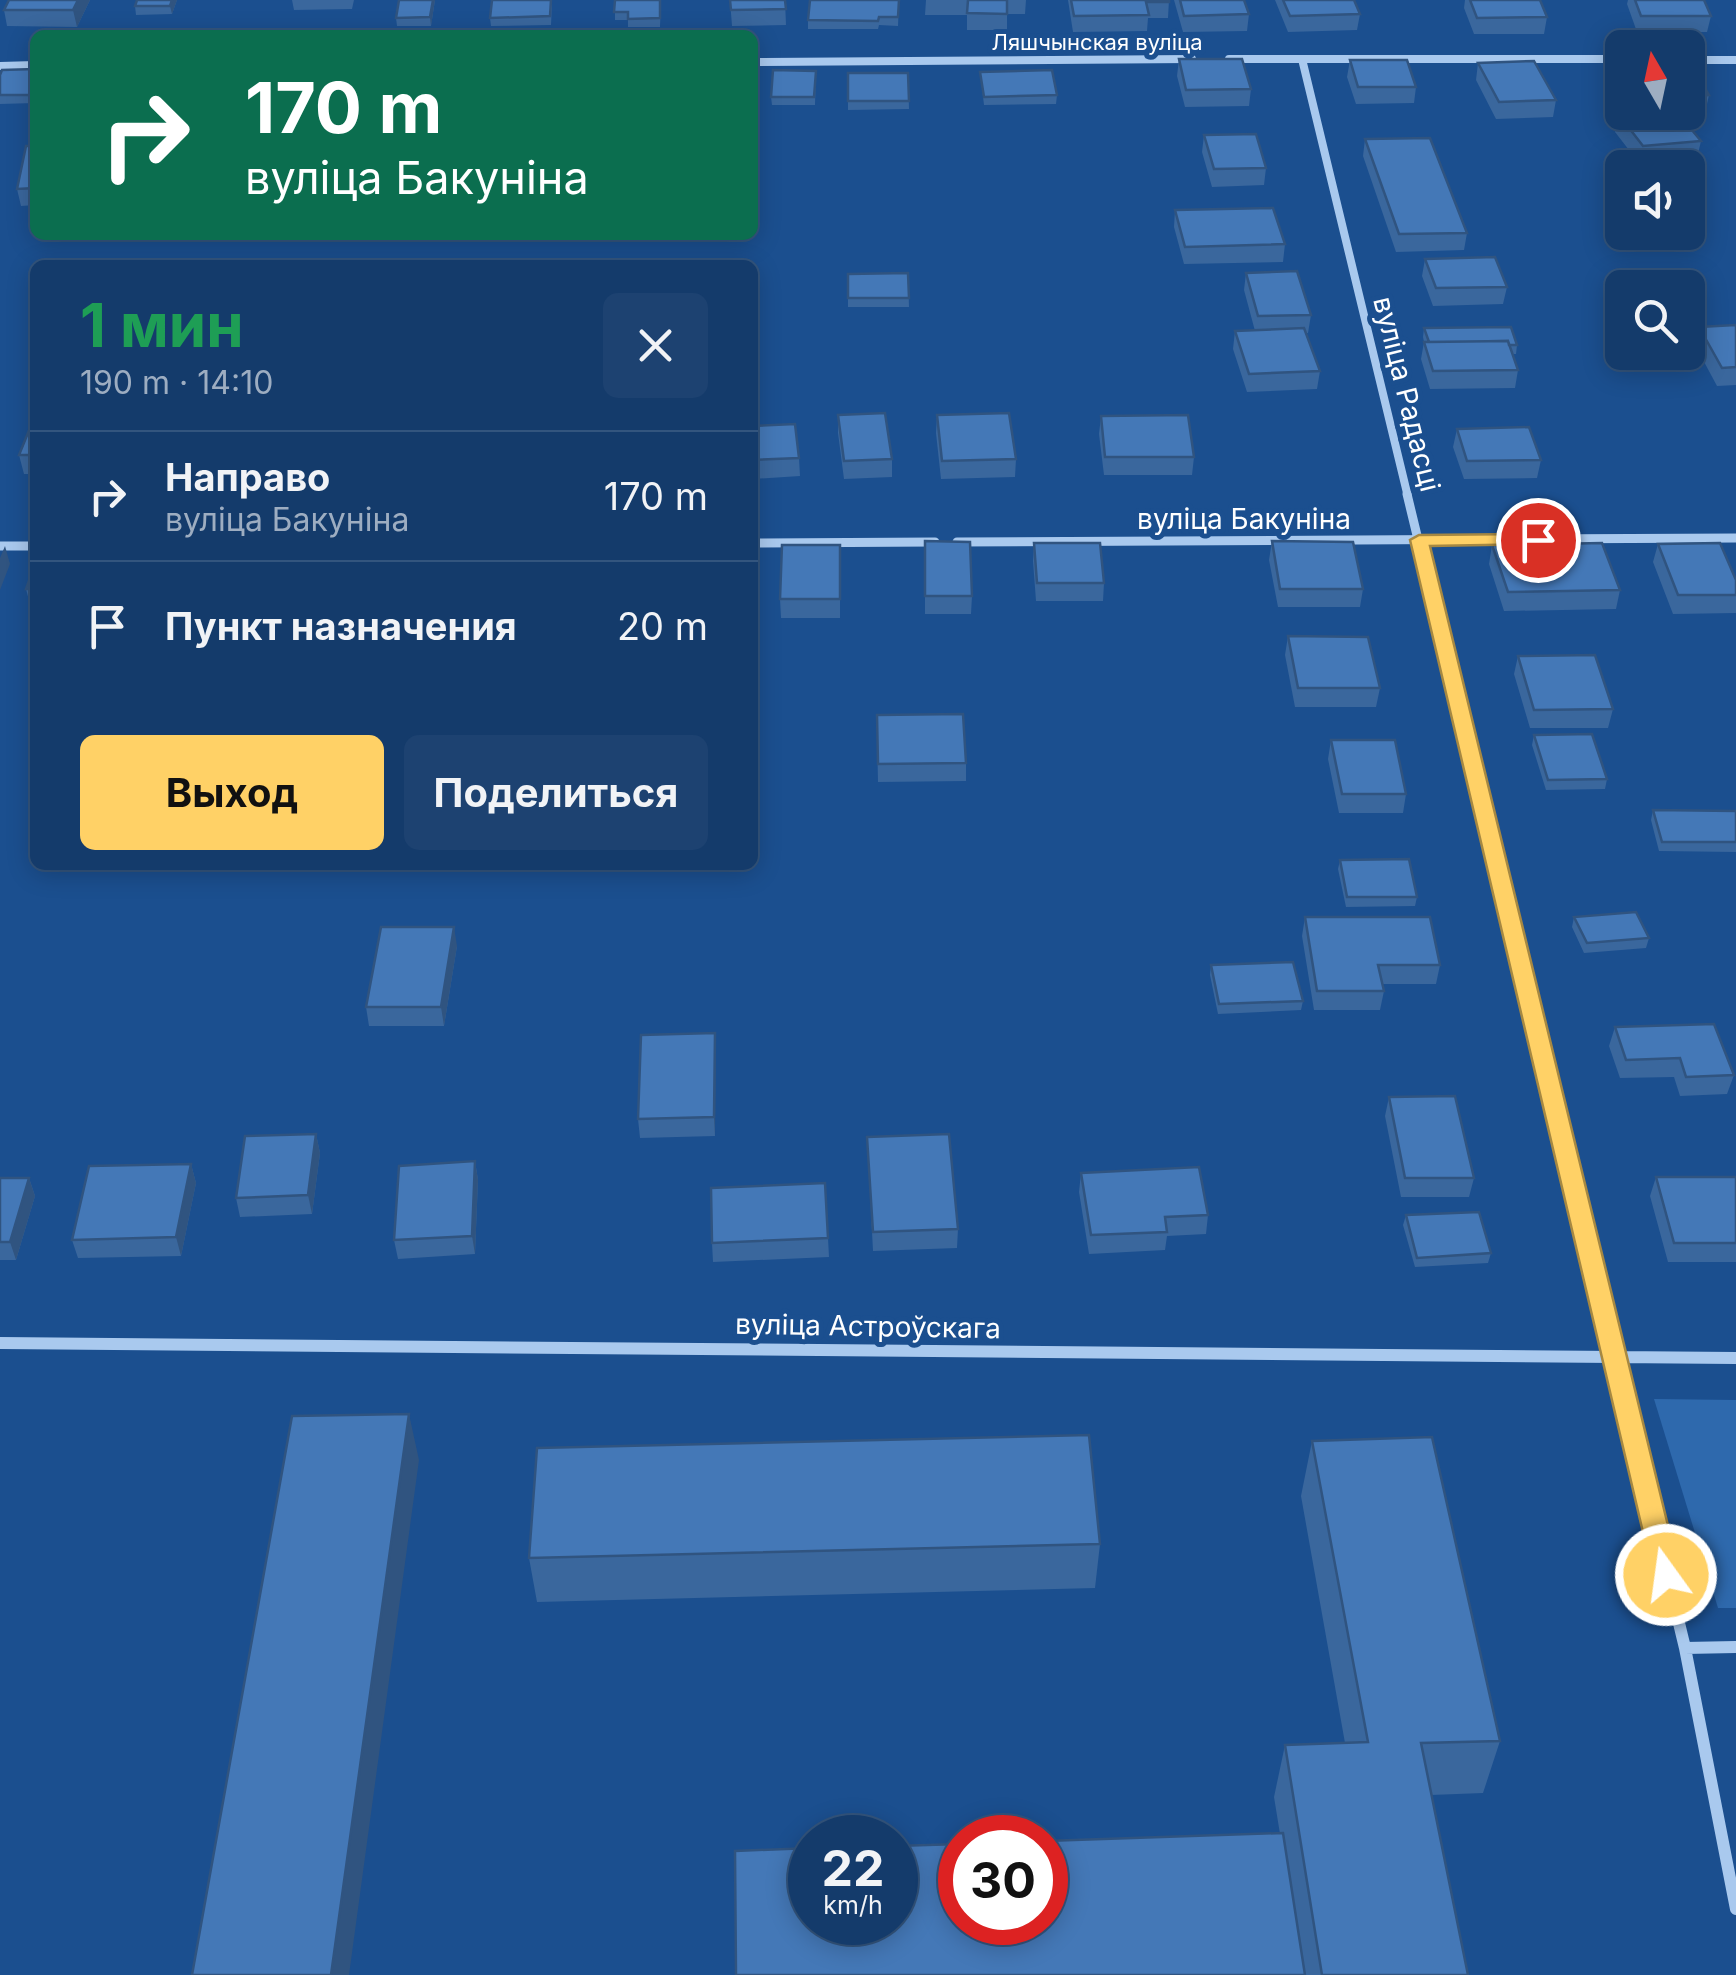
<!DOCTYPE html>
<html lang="ru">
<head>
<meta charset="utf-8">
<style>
  body { margin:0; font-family:Inter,sans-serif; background:#1d4271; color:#f1f3f6; height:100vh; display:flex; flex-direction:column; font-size:38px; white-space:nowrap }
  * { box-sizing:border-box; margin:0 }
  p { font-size:32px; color:#9dadc1 }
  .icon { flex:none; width:55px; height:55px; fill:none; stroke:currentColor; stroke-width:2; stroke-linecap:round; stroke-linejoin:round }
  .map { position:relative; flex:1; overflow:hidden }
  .details { position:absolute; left:30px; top:260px; width:728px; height:610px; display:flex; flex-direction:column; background:#143b6b; border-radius:15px; box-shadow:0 5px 25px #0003,0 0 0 2px #33557e }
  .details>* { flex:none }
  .guide { position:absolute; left:30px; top:30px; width:728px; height:210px; border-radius:15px; box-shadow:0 5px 25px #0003,0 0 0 2px #33557e; background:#0b6e4f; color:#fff; overflow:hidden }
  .needle { width:65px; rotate:351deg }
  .tools { position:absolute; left:1605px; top:30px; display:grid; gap:20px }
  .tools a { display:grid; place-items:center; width:100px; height:100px; border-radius:15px; background:#143b6b; box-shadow:0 5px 25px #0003,0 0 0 2px #33557e; font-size:50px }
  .speed { position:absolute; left:788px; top:1815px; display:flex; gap:20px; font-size:50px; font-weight:700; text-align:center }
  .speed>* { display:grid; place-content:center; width:130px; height:130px; border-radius:50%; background:#143b6b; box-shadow:0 5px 25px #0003,0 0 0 2px #33557e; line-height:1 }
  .speed small { font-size:25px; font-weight:400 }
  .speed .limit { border:15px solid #d22; background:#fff; color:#111 }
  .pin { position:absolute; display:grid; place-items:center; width:85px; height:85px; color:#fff; margin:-42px; border:5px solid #fff; border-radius:50%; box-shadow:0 2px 10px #0007 }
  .me { position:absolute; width:110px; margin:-55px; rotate:346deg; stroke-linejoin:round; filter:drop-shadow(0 0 8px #0008) }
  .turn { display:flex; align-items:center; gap:35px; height:210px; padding:0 50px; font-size:45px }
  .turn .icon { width:130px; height:130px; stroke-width:2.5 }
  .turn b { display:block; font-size:70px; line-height:85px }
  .round { display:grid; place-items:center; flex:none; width:105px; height:105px; border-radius:15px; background:#1d4271 }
  .summary { display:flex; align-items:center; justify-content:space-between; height:170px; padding:0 50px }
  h1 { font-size:60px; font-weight:700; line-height:75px; color:#1e9e55 }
  .primary-button { display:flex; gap:20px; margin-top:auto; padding:20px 50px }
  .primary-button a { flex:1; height:115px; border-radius:15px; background:#ffd166; color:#111; font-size:40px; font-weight:700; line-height:115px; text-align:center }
  .primary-button a+a { background:#1d4271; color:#f1f3f6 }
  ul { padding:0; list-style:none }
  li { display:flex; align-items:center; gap:30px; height:130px; padding:0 50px; border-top:2px solid #33557e }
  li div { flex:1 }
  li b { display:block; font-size:38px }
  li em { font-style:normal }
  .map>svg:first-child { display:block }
  .green { fill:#2e69ad }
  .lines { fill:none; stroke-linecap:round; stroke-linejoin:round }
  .street-far2 { stroke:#a9c9ee; stroke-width:8 }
  .street-far1 { stroke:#a9c9ee; stroke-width:9 }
  .street { stroke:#a9c9ee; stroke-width:12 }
  .wall { fill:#3a679d }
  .shaded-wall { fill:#305480 }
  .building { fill:#4478b7; stroke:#305480; stroke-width:2.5 }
  .route { fill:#ffd166; stroke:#a68842; stroke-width:2.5 }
  .labels { text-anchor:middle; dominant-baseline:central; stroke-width:10; stroke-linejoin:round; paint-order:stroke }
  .far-street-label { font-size:22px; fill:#fff; stroke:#1b4f8f }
  .street-label { font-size:28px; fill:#fff; stroke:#1b4f8f }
</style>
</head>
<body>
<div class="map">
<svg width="1736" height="1975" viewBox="0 0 1736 1975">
  <rect width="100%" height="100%" fill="#1b4f8f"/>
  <path class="green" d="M 1654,1399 L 1736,1400 L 1736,1608 L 1718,1608 Z"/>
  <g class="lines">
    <path class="street-far2" d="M 1229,59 L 1622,59
      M 1302,59 L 1408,497
      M 1688,60 L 1736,60
      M 752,62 L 1192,59
      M 0,66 L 35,65"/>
    <path class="street-far1" d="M 1407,494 L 1563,1140
      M 957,542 L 1736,538
      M 752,543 L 935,542
      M 0,546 L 35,546"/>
    <path class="street" d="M 1562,1138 L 1685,1648 L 1736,1909
      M 0,1343 L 1736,1358
      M 1685,1648 L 1736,1647"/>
  </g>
  <path class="wall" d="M 9,0 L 90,0 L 77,27 L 7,26 L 4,10 Z
    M 137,0 L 193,0 L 177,0 L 172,14 L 136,15 L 135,6 Z
    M 271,0 L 354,0 L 352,9 L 294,10 L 292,0 Z
    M 435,0 L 431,26 L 397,26 L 396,18 Z
    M 615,0 L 661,0 L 660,27 L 628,27 L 628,20 L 615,20 Z
    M 730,0 L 785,0 L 786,25 L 732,26 Z
    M 899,0 L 898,26 L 879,25 L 878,29 L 808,29 L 808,20 Z
    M 926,0 L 1026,0 L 1025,14 L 1007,14 L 1007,30 L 967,30 L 967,15 L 925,15 Z
    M 1068,0 L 1169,0 L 1168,18 L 1148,18 L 1147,31 L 1073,32 Z
    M 1174,0 L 1244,0 L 1249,14 L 1247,31 L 1183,32 Z
    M 1275,0 L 1354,0 L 1360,14 L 1357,30 L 1288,32 Z
    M 1465,0 L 1540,0 L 1547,17 L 1544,34 L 1474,34 L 1464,8 Z
    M 1628,0 L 1704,0 L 1711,16 L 1707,32 L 1637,32 L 1627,4 Z
    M 552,4 L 551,25 L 491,26 L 490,18 Z
    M 1179,59 L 1251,89 L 1249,106 L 1185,107 L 1177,76 Z
    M 1350,60 L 1416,87 L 1414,103 L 1356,104 L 1347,77 Z
    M 1478,63 L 1556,100 L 1553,117 L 1496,119 L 1476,80 Z
    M 35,69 L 35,103 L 0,104 L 0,75 Z
    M 816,71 L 815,105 L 772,105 L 771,97 Z
    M 1688,71 L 1709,95 L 1707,104 L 1688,105 Z
    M 980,72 L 1057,95 L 1056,104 L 984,105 Z
    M 848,73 L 908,73 L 909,109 L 848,110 Z
    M 1619,115 L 1701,141 L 1697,158 L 1639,163 L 1615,132 Z
    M 1204,135 L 1266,168 L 1264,185 L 1212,187 L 1202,152 Z
    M 1365,139 L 1467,233 L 1464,250 L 1396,252 L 1363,156 Z
    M 35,146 L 35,205 L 21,206 L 17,189 Z
    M 1175,210 L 1285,244 L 1283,262 L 1184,264 L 1174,227 Z
    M 1425,259 L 1507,287 L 1503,304 L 1433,306 L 1422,276 Z
    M 908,273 L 909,307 L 848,307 L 848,274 Z
    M 1246,273 L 1311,315 L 1308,333 L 1306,333 L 1320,371 L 1317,389 L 1247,392 L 1233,349 L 1235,331 L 1255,331 L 1244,290 Z
    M 1736,325 L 1736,385 L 1717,386 L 1695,345 L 1699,327 Z
    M 1424,328 L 1517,345 L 1516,354 L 1513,354 L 1518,370 L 1515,388 L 1430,389 L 1421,359 L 1424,342 L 1423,337 Z
    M 838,415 L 892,459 L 892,477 L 844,479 L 838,433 Z
    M 937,415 L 1016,459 L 1015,477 L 941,479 L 936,433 Z
    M 1101,416 L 1194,457 L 1192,475 L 1104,475 L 1099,434 Z
    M 35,418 L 35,474 L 24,474 L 19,455 Z
    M 752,426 L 799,458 L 800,476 L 752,479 Z
    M 1457,429 L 1541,460 L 1537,478 L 1464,479 L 1453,447 Z
    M 925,541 L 972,596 L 971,614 L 925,614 Z
    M 1272,541 L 1363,589 L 1360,607 L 1278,607 L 1269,560 Z
    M 1034,543 L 1104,583 L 1103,601 L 1036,601 L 1033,561 Z
    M 1658,544 L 1736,580 L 1736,613 L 1673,614 L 1653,562 Z
    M 840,545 L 840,618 L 781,618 L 780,599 Z
    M 1492,545 L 1620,590 L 1616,609 L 1504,611 L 1489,564 Z
    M 35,564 L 35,608 L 31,608 L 26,589 Z
    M 1288,636 L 1380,688 L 1376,707 L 1295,707 L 1285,655 Z
    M 1518,656 L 1613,709 L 1608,728 L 1530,728 L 1514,674 Z
    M 877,734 L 966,763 L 966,781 L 878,782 Z
    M 1534,735 L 1607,779 L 1605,789 L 1546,790 L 1532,745 Z
    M 1331,740 L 1406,794 L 1403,813 L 1339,813 L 1328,759 Z
    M 1653,810 L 1736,811 L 1736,852 L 1659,851 L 1651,820 Z
    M 1340,860 L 1417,897 L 1415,906 L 1346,907 L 1338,869 Z
    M 1305,917 L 1440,965 L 1436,984 L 1382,984 L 1384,991 L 1380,1010 L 1314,1010 L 1302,936 Z
    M 1574,917 L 1649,938 L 1646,948 L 1584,953 L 1572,927 Z
    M 457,946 L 444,1026 L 369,1026 L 366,1007 Z
    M 1211,965 L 1303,1001 L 1301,1010 L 1218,1014 L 1210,975 Z
    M 1615,1027 L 1734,1075 L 1727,1094 L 1680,1096 L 1674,1077 L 1620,1078 L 1609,1046 Z
    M 715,1033 L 715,1136 L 640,1138 L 638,1119 Z
    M 1389,1097 L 1474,1178 L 1469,1197 L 1401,1197 L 1385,1116 Z
    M 316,1134 L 320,1153 L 312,1214 L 240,1217 L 236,1198 Z
    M 867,1137 L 958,1229 L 957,1248 L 873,1251 Z
    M 475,1161 L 478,1180 L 475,1254 L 398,1259 L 394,1240 Z
    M 191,1164 L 196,1183 L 181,1256 L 78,1258 L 72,1240 Z
    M 1081,1173 L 1208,1215 L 1206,1234 L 1167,1236 L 1165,1250 L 1089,1254 L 1079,1192 Z
    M 1656,1177 L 1736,1177 L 1736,1262 L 1668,1262 L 1650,1196 Z
    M 0,1178 L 29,1178 L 35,1196 L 16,1260 L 0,1260 Z
    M 1406,1215 L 1491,1253 L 1488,1263 L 1415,1267 L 1403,1225 Z
    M 828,1238 L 829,1257 L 713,1262 L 712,1243 Z
    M 1312,1441 L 1500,1741 L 1483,1793 L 1431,1795 L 1468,1975 L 736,1975 L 1280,1834 L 1274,1797 L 1285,1745 L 1345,1743 L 1301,1496 Z
    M 1100,1544 L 1095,1588 L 537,1602 L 529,1558 Z"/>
  <path class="shaded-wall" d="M 78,0 L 90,0 L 77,27 L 73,10 Z
    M 172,0 L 177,0 L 172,14 L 170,6 Z
    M 433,0 L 435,0 L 431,26 L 430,17 Z
    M 5,546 L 10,564 L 0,590 L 0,558 Z
    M 454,927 L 457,946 L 444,1026 L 441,1007 Z
    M 715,1033 L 716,1052 L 715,1136 L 714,1117 Z
    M 316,1134 L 320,1153 L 312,1214 L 308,1195 Z
    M 475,1161 L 478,1180 L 475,1254 L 472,1236 Z
    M 191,1164 L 196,1183 L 181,1256 L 176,1237 Z
    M 29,1178 L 35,1196 L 16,1260 L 10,1242 Z
    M 409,1414 L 419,1460 L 349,1975 L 331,1975 Z"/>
  <path class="building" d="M 9,0 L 78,0 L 73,10 L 4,10 Z
    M 137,0 L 172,0 L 170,6 L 135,6 Z
    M 399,0 L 433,0 L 430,17 L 396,18 Z
    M 492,0 L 551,0 L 550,16 L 490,18 Z
    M 615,0 L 660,0 L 660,18 L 628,19 L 628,12 L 614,12 Z
    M 730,0 L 785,0 L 786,9 L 731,10 Z
    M 810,0 L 899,0 L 898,17 L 879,17 L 878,21 L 808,20 Z
    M 968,0 L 1007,0 L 1007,14 L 967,13 Z
    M 1071,0 L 1169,0 L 1169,2 L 1146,2 L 1149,15 L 1074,16 Z
    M 1180,0 L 1244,0 L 1249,14 L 1184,16 Z
    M 1283,0 L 1354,0 L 1360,14 L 1290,16 Z
    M 1470,0 L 1540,0 L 1547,17 L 1477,18 Z
    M 1635,0 L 1704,0 L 1711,16 L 1641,16 Z
    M 1179,59 L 1242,59 L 1251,89 L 1186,90 Z
    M 1350,60 L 1407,60 L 1416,87 L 1358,87 Z
    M 1534,61 L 1556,100 L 1499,102 L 1478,63 Z
    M 35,69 L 35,95 L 0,95 L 0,75 L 2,70 Z
    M 773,70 L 816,71 L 814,97 L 771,97 Z
    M 1052,70 L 1057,95 L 984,97 L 980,72 Z
    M 1688,71 L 1695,71 L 1709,95 L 1688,96 Z
    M 848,73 L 908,73 L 909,101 L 848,101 Z
    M 1649,112 L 1677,112 L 1701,141 L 1643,146 L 1619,115 Z
    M 1256,134 L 1266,168 L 1214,169 L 1204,135 Z
    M 1430,138 L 1467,233 L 1399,234 L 1365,139 Z
    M 26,146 L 35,146 L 35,188 L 17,189 Z
    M 1273,208 L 1285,244 L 1185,247 L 1175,210 Z
    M 1495,257 L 1507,287 L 1436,288 L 1425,259 Z
    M 569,260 L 569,265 L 522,265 L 523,261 Z
    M 1297,271 L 1311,315 L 1258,316 L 1246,273 Z
    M 908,273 L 909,298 L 848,298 L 848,274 Z
    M 1736,325 L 1736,367 L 1722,368 L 1699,327 Z
    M 1511,327 L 1517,345 L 1509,345 L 1508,341 L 1429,342 L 1424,328 Z
    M 1304,328 L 1320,371 L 1249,374 L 1235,331 Z
    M 1508,341 L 1518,370 L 1433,371 L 1424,342 Z
    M 885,413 L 892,459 L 844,461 L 838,415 Z
    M 1009,413 L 1016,459 L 942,461 L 937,415 Z
    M 1188,415 L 1194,457 L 1105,457 L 1101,416 Z
    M 34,418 L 35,455 L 19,455 Z
    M 795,424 L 799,458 L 752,460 L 752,426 Z
    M 1529,427 L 1541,460 L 1467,461 L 1457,429 Z
    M 925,541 L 970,542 L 972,596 L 925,596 Z
    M 1272,541 L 1353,542 L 1363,589 L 1280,589 Z
    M 1034,543 L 1100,543 L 1104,583 L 1037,583 Z
    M 1602,543 L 1620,590 L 1508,592 L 1492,545 Z
    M 1720,543 L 1736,580 L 1736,595 L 1678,595 L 1658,544 Z
    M 782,545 L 840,545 L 840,599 L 780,599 Z
    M 35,564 L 35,589 L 26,589 Z
    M 1288,636 L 1368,637 L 1380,688 L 1298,688 Z
    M 1595,655 L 1613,709 L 1534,710 L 1518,656 Z
    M 963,714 L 966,763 L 878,764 L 877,715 Z
    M 1592,734 L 1607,779 L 1548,780 L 1534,735 Z
    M 1331,740 L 1395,740 L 1406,794 L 1342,794 Z
    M 1653,810 L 1736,811 L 1736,842 L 1662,842 Z
    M 1409,859 L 1417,897 L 1347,897 L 1340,860 Z
    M 1636,912 L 1649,938 L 1587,943 L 1574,917 Z
    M 1305,917 L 1430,917 L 1440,965 L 1378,965 L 1384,991 L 1317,991 Z
    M 381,927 L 454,927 L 441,1007 L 366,1007 Z
    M 1293,962 L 1303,1001 L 1219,1004 L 1211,965 Z
    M 1714,1024 L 1734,1075 L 1686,1077 L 1680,1058 L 1626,1060 L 1615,1027 Z
    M 715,1033 L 714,1117 L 638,1119 L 641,1035 Z
    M 1455,1096 L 1474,1178 L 1405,1178 L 1389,1097 Z
    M 316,1134 L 308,1195 L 236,1198 L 245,1136 Z
    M 949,1134 L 958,1229 L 873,1232 L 867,1137 Z
    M 475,1161 L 472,1236 L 394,1240 L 399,1166 Z
    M 191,1164 L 176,1237 L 72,1240 L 89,1166 Z
    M 1199,1167 L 1208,1215 L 1165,1217 L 1167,1232 L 1091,1235 L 1081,1173 Z
    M 1656,1177 L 1736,1177 L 1736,1243 L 1674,1243 Z
    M 0,1178 L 29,1178 L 10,1242 L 0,1242 Z
    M 825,1183 L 828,1238 L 712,1243 L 711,1188 Z
    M 1479,1212 L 1491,1253 L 1417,1258 L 1406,1215 Z
    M 409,1414 L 331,1975 L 192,1975 L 292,1416 Z
    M 1089,1435 L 1100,1544 L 529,1558 L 537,1448 Z
    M 1432,1437 L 1500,1741 L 1421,1743 L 1468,1975 L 1322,1975 L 1285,1745 L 1368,1742 L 1312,1441 Z
    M 1283,1833 L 1305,1975 L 736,1975 L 735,1851 L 810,1848 L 810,1922 L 895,1922 L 895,1846 L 960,1844 L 960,1922 L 1045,1922 L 1045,1841 Z"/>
  <path class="route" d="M 1538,534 L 1547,540 L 1545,544 L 1430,546 L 1680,1575 L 1676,1583 L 1666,1587 L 1657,1583 L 1653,1575 L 1410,540 L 1419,535 Z"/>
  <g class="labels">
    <g class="far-street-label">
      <text x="1097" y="42">Ляшчынская вуліца</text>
    </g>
    <g class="street-label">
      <text transform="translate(1407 394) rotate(76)">вуліца Радасці</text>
      <text x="1244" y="519">вуліца Бакуніна</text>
      <text transform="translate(868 1326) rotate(1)">вуліца Астроўскага</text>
    </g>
  </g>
</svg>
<div class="tools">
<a><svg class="needle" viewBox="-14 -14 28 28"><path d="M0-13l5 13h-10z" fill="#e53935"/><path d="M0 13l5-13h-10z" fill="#9dadc1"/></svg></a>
<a><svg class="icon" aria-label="sound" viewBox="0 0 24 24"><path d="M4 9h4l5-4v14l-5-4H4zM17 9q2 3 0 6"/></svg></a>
<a><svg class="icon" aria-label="search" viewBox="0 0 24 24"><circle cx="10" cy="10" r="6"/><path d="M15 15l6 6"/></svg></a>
</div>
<div class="speed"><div>22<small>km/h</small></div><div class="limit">30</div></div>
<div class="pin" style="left:1538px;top:540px;background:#d93025"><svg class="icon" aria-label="arrive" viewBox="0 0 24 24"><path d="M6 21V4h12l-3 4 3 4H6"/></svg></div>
<svg class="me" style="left:1666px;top:1575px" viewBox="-20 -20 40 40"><circle r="17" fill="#ffd166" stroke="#fff" stroke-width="3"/><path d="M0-11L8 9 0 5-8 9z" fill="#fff"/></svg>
<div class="guide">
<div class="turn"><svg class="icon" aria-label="right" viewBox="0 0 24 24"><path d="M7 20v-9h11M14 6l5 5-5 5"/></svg><div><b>170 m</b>вуліца Бакуніна</div></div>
</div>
<section class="details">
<div class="summary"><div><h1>1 мин</h1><p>190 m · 14:10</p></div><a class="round"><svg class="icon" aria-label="close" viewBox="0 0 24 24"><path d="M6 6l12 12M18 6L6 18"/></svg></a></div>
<ul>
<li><svg class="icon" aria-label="right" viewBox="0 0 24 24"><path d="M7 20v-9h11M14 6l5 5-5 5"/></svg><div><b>Направо</b><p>вуліца Бакуніна</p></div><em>170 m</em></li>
<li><svg class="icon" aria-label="arrive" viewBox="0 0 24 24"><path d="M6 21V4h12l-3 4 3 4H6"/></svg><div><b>Пункт назначения</b></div><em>20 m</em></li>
</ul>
<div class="primary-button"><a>Выход</a><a>Поделиться</a></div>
</section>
</div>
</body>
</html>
